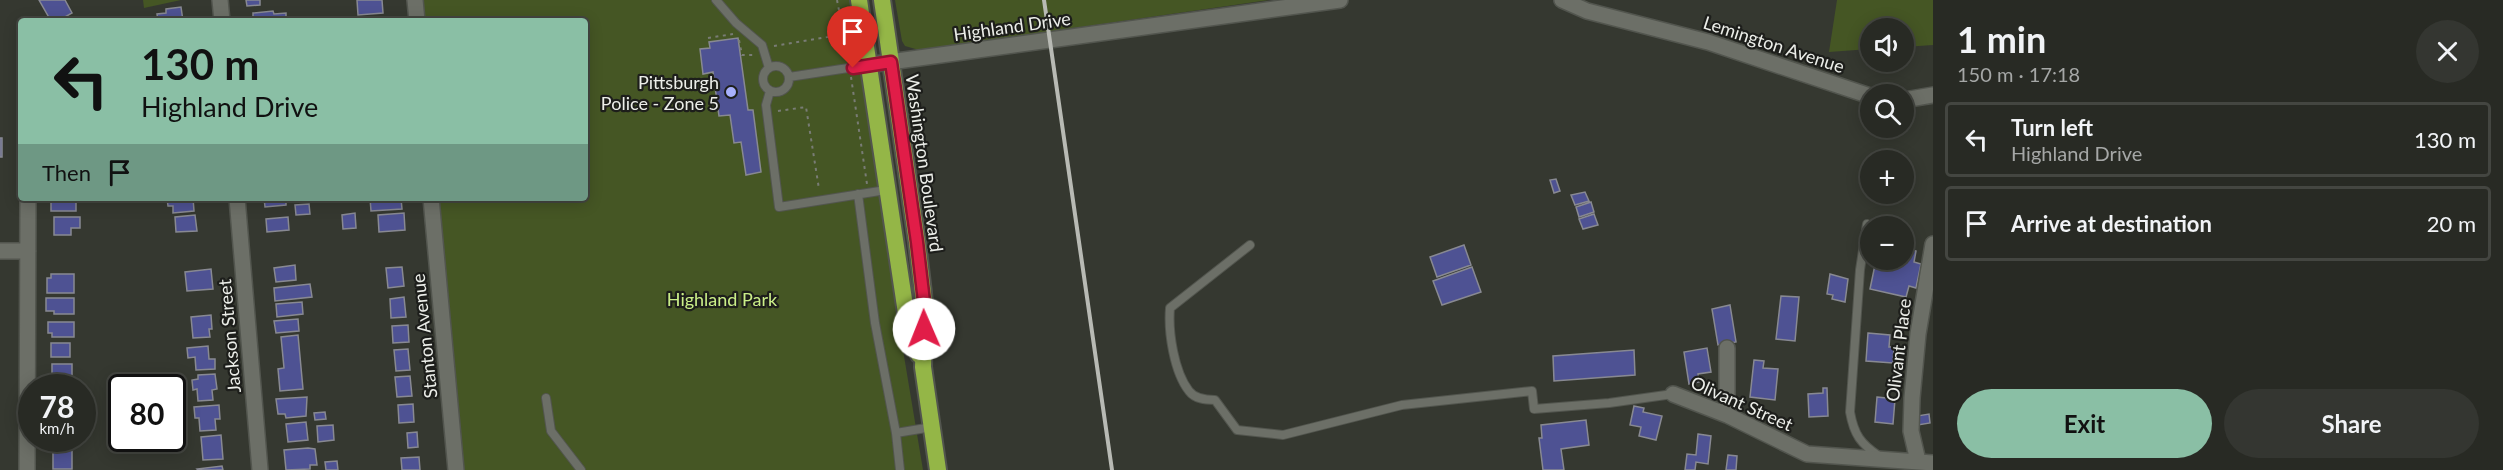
<!DOCTYPE html>
<html lang="en">
<head>
<meta charset="utf-8">
<style>
  body { margin:0; font-family:Lato,sans-serif; background:#343631; color:#f1f3f6; height:100vh; display:flex; flex-direction:column; font-size:22px; white-space:nowrap }
  * { box-sizing:border-box; margin:0 }
  p { font-size:20px; color:#a5a7a6 }
  .icon { flex:none; width:33px; height:33px; fill:none; stroke:currentColor; stroke-width:2; stroke-linecap:round; stroke-linejoin:round }
  .map { position:relative; flex:1; overflow:hidden }
  .panel { display:flex; flex-direction:column; background:#282a24; width:570px }
  .panel>* { flex:none }
  .banner { position:absolute; left:18px; top:18px; width:570px; height:183px; border-radius:6px; box-shadow:0 3px 15px #0003,0 0 0 2px #444641; background:#8abfa5; color:#111; overflow:hidden }
  .buttons { position:absolute; left:1860px; top:18px; display:grid; gap:12px }
  .buttons a { display:grid; place-items:center; width:54px; height:54px; border-radius:50%; background:#282a24; box-shadow:0 3px 15px #0003,0 0 0 2px #444641; font-size:30px }
  .speed { position:absolute; left:18px; top:374px; display:flex; gap:12px; font-size:30px; font-weight:700; text-align:center }
  .speed>* { display:grid; place-content:center; width:78px; height:78px; border-radius:50%; background:#282a24; box-shadow:0 3px 15px #0003,0 0 0 2px #444641; line-height:1 }
  .speed small { font-size:15px; font-weight:400 }
  .speed .limit { border:3px solid #111; border-radius:9px; background:#fff; color:#111 }
  .pin { position:absolute; display:grid; place-items:center; width:51px; height:51px; color:#fff; margin:-62px -26px; border-radius:50% 50% 50% 0; rotate:-45deg; box-shadow:0 0 6px #0007 }
  .pin .icon { rotate:45deg }
  .me { position:absolute; width:66px; margin:-33px; rotate:359deg; stroke-linejoin:round; filter:drop-shadow(0 0 4px #0008) }
  .turn { display:flex; align-items:center; gap:21px; height:126px; padding:0 24px; font-size:27px }
  .turn .icon { width:78px; height:78px; stroke-width:2.5 }
  .turn b { display:block; font-size:42px; line-height:51px }
  .then { display:flex; align-items:center; height:57px; padding:0 24px; background:#0003; gap:12px; font-size:22px }
  .round { display:grid; place-items:center; flex:none; width:63px; height:63px; border-radius:32px; background:#343631 }
  .overview { display:flex; align-items:center; justify-content:space-between; height:102px; padding:0 24px }
  h1 { font-size:36px; font-weight:700; line-height:45px }
  .button { display:flex; gap:12px; margin-top:auto; padding:12px 24px }
  .button a { flex:1; height:69px; border-radius:36px; background:#8abfa5; color:#111; font-size:24px; font-weight:700; line-height:69px; text-align:center }
  .button a+a { background:#343631; color:#f1f3f6 }
  ul { padding:0; list-style:none }
  li { display:flex; align-items:center; gap:18px; height:75px; margin:0 12px 9px; padding:0 12px; border:3px solid #444641; border-radius:6px }
  li div { flex:1 }
  li b { display:block; font-size:22px }
  li em { font-style:normal }
  main { display:flex; flex:1; min-height:0 }
  .map>svg:first-child { display:block }
  .green { fill:#455624 }
  .building { fill:#4e5293; stroke:#888992; stroke-width:1.5 }
  .lines { fill:none; stroke-linecap:round; stroke-linejoin:round }
  .service-casing { stroke:#52554e; stroke-width:10 }
  .minor-casing { stroke:#52554e; stroke-width:18 }
  .tertiary-casing { stroke:#52554e; stroke-width:18 }
  .trunk-casing { stroke:#52554e; stroke-width:20 }
  .path { stroke:#797c75; stroke-width:2; stroke-dasharray:3 4.5; stroke-linecap:butt }
  .service { stroke:#6c6f67; stroke-width:8 }
  .minor { stroke:#6c6f67; stroke-width:15 }
  .tertiary { stroke:#6c6f67; stroke-width:15 }
  .trunk { stroke:#94b647; stroke-width:16 }
  .rail { stroke:#b8bab4; stroke-width:4 }
  .route-casing { stroke:#92132f; stroke-width:15 }
  .route { stroke:#e11d48; stroke-width:10 }
  .poi-dot { fill:#a8b0fc; stroke:#1d1e1b; stroke-width:2 }
  .labels { text-anchor:middle; dominant-baseline:central; stroke-width:4.5; stroke-linejoin:round; paint-order:stroke }
  .street-label { font-size:18px; fill:#eceee9; stroke:#1d1e1b }
  .poi-label { font-size:18px; fill:#eceee9; stroke:#1d1e1b; text-anchor:end }
  .park-label { font-size:18px; fill:#caee88; stroke:#1d1e1b }
</style>
</head>
<body>
<main>
<div class="map">
<svg width="1933" height="470" viewBox="0 0 1933 470">
  <rect width="100%" height="100%" fill="#353830"/>
  <path class="green" d="M 143,0 L 181,0 L 144,8 Z
    M 415,0 L 852,0 L 892,284 L 923,470 L 456,470 L 431,198 L 585,198 L 585,21 L 417,21 Z
    M 895,0 L 1269,0 L 919,50 L 905,46 L 902,41 Z
    M 1837,0 L 1933,0 L 1933,45 L 1904,47 L 1904,28 L 1870,28 L 1870,49 L 1829,52 Z"/>
  <path class="building" d="M 39,0 L 65,0 L 72,13 L 58,21 L 51,21 Z
    M 246,0 L 260,0 L 260,5 L 247,6 Z
    M 357,0 L 382,0 L 383,13 L 358,15 Z
    M 181,7 L 183,21 L 158,21 L 157,14 L 166,13 L 166,9 Z
    M 273,11 L 274,14 L 286,13 L 286,21 L 253,21 L 253,13 Z
    M 738,38 L 748,110 L 753,110 L 761,172 L 746,175 L 741,142 L 734,143 L 730,115 L 719,116 L 713,72 L 703,74 L 700,49 L 710,48 L 709,42 Z
    M 0,138 L 2,138 L 2,157 L 0,157 Z
    M 1556,179 L 1560,191 L 1554,193 L 1550,180 Z
    M 1585,192 L 1589,201 L 1575,205 L 1571,195 Z
    M 55,198 L 76,198 L 76,211 L 51,211 L 51,202 L 55,201 Z
    M 167,198 L 193,198 L 194,211 L 173,213 L 173,206 L 168,206 Z
    M 264,198 L 286,198 L 286,205 L 265,207 Z
    M 370,198 L 401,198 L 402,209 L 371,211 Z
    M 1591,202 L 1594,212 L 1579,217 L 1576,207 Z
    M 309,204 L 310,214 L 296,215 L 295,205 Z
    M 355,213 L 356,228 L 343,229 L 342,215 Z
    M 404,213 L 405,230 L 379,232 L 378,215 Z
    M 1594,214 L 1598,225 L 1583,229 L 1579,219 Z
    M 195,215 L 197,231 L 176,232 L 175,217 Z
    M 54,217 L 80,217 L 80,228 L 71,228 L 71,235 L 54,235 Z
    M 288,217 L 289,230 L 267,232 L 266,219 Z
    M 1464,245 L 1471,265 L 1437,277 L 1430,257 Z
    M 1904,248 L 1916,251 L 1914,262 L 1921,264 L 1916,288 L 1909,286 L 1906,297 L 1870,289 L 1876,260 L 1904,260 Z
    M 295,265 L 296,280 L 276,282 L 274,268 Z
    M 402,267 L 404,286 L 388,288 L 386,268 Z
    M 1472,267 L 1481,292 L 1442,305 L 1433,281 Z
    M 211,269 L 213,289 L 187,291 L 185,272 Z
    M 51,274 L 74,274 L 74,293 L 47,293 L 47,278 L 51,278 Z
    M 1830,274 L 1848,279 L 1845,302 L 1832,299 L 1833,295 L 1827,294 Z
    M 310,284 L 312,297 L 275,301 L 274,288 Z
    M 1781,296 L 1799,297 L 1795,341 L 1776,339 Z
    M 404,297 L 406,317 L 391,318 L 390,299 Z
    M 46,298 L 74,298 L 74,314 L 54,314 L 54,311 L 46,311 Z
    M 302,302 L 303,314 L 277,317 L 276,304 Z
    M 1730,305 L 1736,342 L 1718,345 L 1712,309 Z
    M 211,315 L 212,329 L 209,329 L 210,337 L 193,338 L 191,317 Z
    M 298,319 L 299,331 L 276,333 L 274,321 Z
    M 48,322 L 74,322 L 74,337 L 52,337 L 52,333 L 48,333 Z
    M 408,325 L 409,342 L 393,343 L 392,326 Z
    M 1868,333 L 1890,335 L 1889,347 L 1894,347 L 1893,363 L 1866,361 Z
    M 298,335 L 303,389 L 280,391 L 278,369 L 284,368 L 281,337 Z
    M 51,343 L 70,343 L 70,357 L 51,357 Z
    M 208,346 L 209,359 L 215,359 L 215,369 L 196,370 L 195,357 L 188,358 L 187,348 Z
    M 1707,348 L 1711,372 L 1698,374 L 1699,382 L 1689,384 L 1684,352 Z
    M 408,349 L 410,370 L 396,371 L 394,350 Z
    M 1634,350 L 1635,375 L 1554,381 L 1553,356 Z
    M 1754,360 L 1764,361 L 1763,368 L 1778,369 L 1775,400 L 1750,397 Z
    M 52,364 L 72,364 L 72,379 L 52,379 Z
    M 215,374 L 217,389 L 212,390 L 213,400 L 198,401 L 197,389 L 193,390 L 192,380 L 198,379 L 198,375 Z
    M 410,376 L 412,396 L 397,397 L 395,377 Z
    M 49,385 L 74,385 L 74,387 L 49,387 Z
    M 1823,388 L 1827,388 L 1828,416 L 1809,417 L 1808,394 L 1823,393 Z
    M 307,397 L 306,416 L 286,418 L 285,414 L 278,414 L 276,399 Z
    M 1877,397 L 1895,399 L 1893,424 L 1875,422 Z
    M 413,404 L 414,422 L 399,423 L 398,405 Z
    M 219,405 L 220,419 L 215,419 L 216,430 L 200,431 L 199,418 L 195,418 L 194,407 Z
    M 1634,406 L 1644,408 L 1643,412 L 1662,416 L 1656,440 L 1639,436 L 1641,427 L 1630,425 Z
    M 325,412 L 326,419 L 315,420 L 314,413 Z
    M 1929,414 L 1930,423 L 1918,425 L 1917,416 Z
    M 1586,420 L 1589,445 L 1561,449 L 1564,470 L 1543,470 L 1539,438 L 1542,438 L 1541,425 Z
    M 306,422 L 308,440 L 288,442 L 286,424 Z
    M 333,425 L 334,440 L 318,442 L 317,426 Z
    M 417,432 L 418,447 L 408,448 L 407,433 Z
    M 1698,434 L 1711,436 L 1708,464 L 1696,462 L 1695,470 L 1685,470 L 1687,454 L 1696,455 Z
    M 221,435 L 223,459 L 203,460 L 201,437 Z
    M 53,438 L 73,438 L 73,446 L 53,446 Z
    M 308,448 L 315,449 L 317,465 L 310,465 L 310,469 L 286,470 L 284,450 Z
    M 53,450 L 72,450 L 72,469 L 53,469 Z
    M 1728,455 L 1737,456 L 1736,470 L 1726,470 Z
    M 419,457 L 420,470 L 402,470 L 401,458 Z
    M 337,461 L 338,470 L 326,470 L 325,462 Z
    M 222,466 L 223,470 L 198,470 L 197,469 Z"/>
  <g class="lines">
    <g class="service-casing">
      <path id="service" d="M 716,0 L 736,23 L 762,45 L 769,68
        M763 79a13 13 0 1 1 26 0a13 13 0 1 1-26 0Z
        M 789,77 L 868,65
        M 770,91 L 766,105 L 779,207 L 886,190
        M 858,194 L 875,323 L 896,433 L 900,470
        M 1867,224 L 1860,270 L 1850,412 C 1854,435 1861,444 1879,456
        M 1250,245 L 1170,308 C 1168,332 1174,372 1189,391 C 1195,399 1205,400 1215,400 L 1237,430 L 1283,435 L 1402,405 L 1532,391 L 1534,409 L 1609,403 L 1673,394
        M 546,398 L 551,431 L 581,470
        M 896,433 L 932,427"/>
    </g>
    <g class="minor-casing">
      <path id="minor" d="M 220,0 L 222,21
        M 415,0 L 417,21
        M 237,198 L 260,470
        M 431,198 L 456,470
        M 0,251 L 28,251
        M 1727,348 L 1727,415
        M 1673,394 L 1727,415 L 1807,454 L 1933,463
        M 1918,461 L 1911,431 L 1912,398 L 1918,334 L 1933,244
        M 27,470 L 28,198"/>
    </g>
    <g class="tertiary-casing">
      <path id="tertiary" d="M 1562,0 L 1587,11 L 1708,42 L 1870,96
        M 868,65 L 1340,0
        M 1904,100 L 1933,95"/>
    </g>
    <g class="trunk-casing">
      <path id="trunk" d="M 859,0 L 906,313 L 919,355
        M 882,0 L 917,242 L 925,310 L 923,367 L 938,470"/>
    </g>
    <path class="path" d="M 837,0 L 848,56
      M 708,38 L 733,34
      M 739,40 L 742,55 L 755,55
      M 774,46 L 834,36 L 841,40 L 850,39
      M 851,77 L 867,184
      M 778,111 L 806,107 L 819,189"/>
    <use href="#service" class="service"/>
    <use href="#minor" class="minor"/>
    <use href="#tertiary" class="tertiary"/>
    <use href="#trunk" class="trunk"/>
    <path class="rail" d="M 1044,0 L 1112,470"/>
  </g>
  <g class="lines">
    <g class="route-casing">
      <path id="route" d="M 853,68 L 891,62 L 917,242 L 925,310 L 924,329"/>
    </g>
    <use href="#route" class="route"/>
  </g>
  <circle class="poi-dot" cx="731" cy="92" r="6"/>
  <g class="labels">
    <g class="street-label">
      <text transform="translate(1012 26) rotate(-8)">Highland Drive</text>
      <text transform="translate(1774 44) rotate(18)">Lemington Avenue</text>
      <text transform="translate(925 163) rotate(82)">Washington Boulevard</text>
      <text transform="translate(229 336) rotate(-95)">Jackson Street</text>
      <text transform="translate(424 336) rotate(-96)">Stanton Avenue</text>
      <text transform="translate(1898 350) rotate(-83)">Olivant Place</text>
      <text transform="translate(1742 403) rotate(24)">Olivant Street</text>
    </g>
    <g class="poi-label">
      <text x="719" y="82">Pittsburgh<tspan x="719" dy="21">Police - Zone 5</tspan></text>
    </g>
    <g class="park-label">
      <text x="722" y="299">Highland Park</text>
    </g>
  </g>
</svg>
<div class="buttons">
<a><svg class="icon" aria-label="sound" viewBox="0 0 24 24"><path d="M4 9h4l5-4v14l-5-4H4zM17 9q2 3 0 6"/></svg></a>
<a><svg class="icon" aria-label="search" viewBox="0 0 24 24"><circle cx="10" cy="10" r="6"/><path d="M15 15l6 6"/></svg></a>
<a>+</a>
<a>−</a>
</div>
<div class="speed"><div>78<small>km/h</small></div><div class="limit">80</div></div>
<div class="pin" style="left:853px;top:68px;background:#d93025"><svg class="icon" aria-label="arrive" viewBox="0 0 24 24"><path d="M6 21V4h12l-3 4 3 4H6"/></svg></div>
<svg class="me" style="left:924px;top:329px" viewBox="-20 -20 40 40"><circle r="19" fill="#fff"/><path d="M0-13L10 11 0 6-10 11z" fill="#e11d48"/></svg>
<div class="banner">
<div class="turn"><svg class="icon" aria-label="left" viewBox="0 0 24 24"><path d="M17 20v-9H6M10 6l-5 5 5 5"/></svg><div><b>130 m</b>Highland Drive</div></div>
<div class="then">Then<svg class="icon" aria-label="arrive" viewBox="0 0 24 24"><path d="M6 21V4h12l-3 4 3 4H6"/></svg></div>
</div>
</div>
<section class="panel">
<div class="overview"><div><h1>1 min</h1><p>150 m · 17:18</p></div><a class="round"><svg class="icon" aria-label="close" viewBox="0 0 24 24"><path d="M6 6l12 12M18 6L6 18"/></svg></a></div>
<ul>
<li><svg class="icon" aria-label="left" viewBox="0 0 24 24"><path d="M17 20v-9H6M10 6l-5 5 5 5"/></svg><div><b>Turn left</b><p>Highland Drive</p></div><em>130 m</em></li>
<li><svg class="icon" aria-label="arrive" viewBox="0 0 24 24"><path d="M6 21V4h12l-3 4 3 4H6"/></svg><div><b>Arrive at destination</b></div><em>20 m</em></li>
</ul>
<div class="button"><a>Exit</a><a>Share</a></div>
</section>
</main>
</body>
</html>
